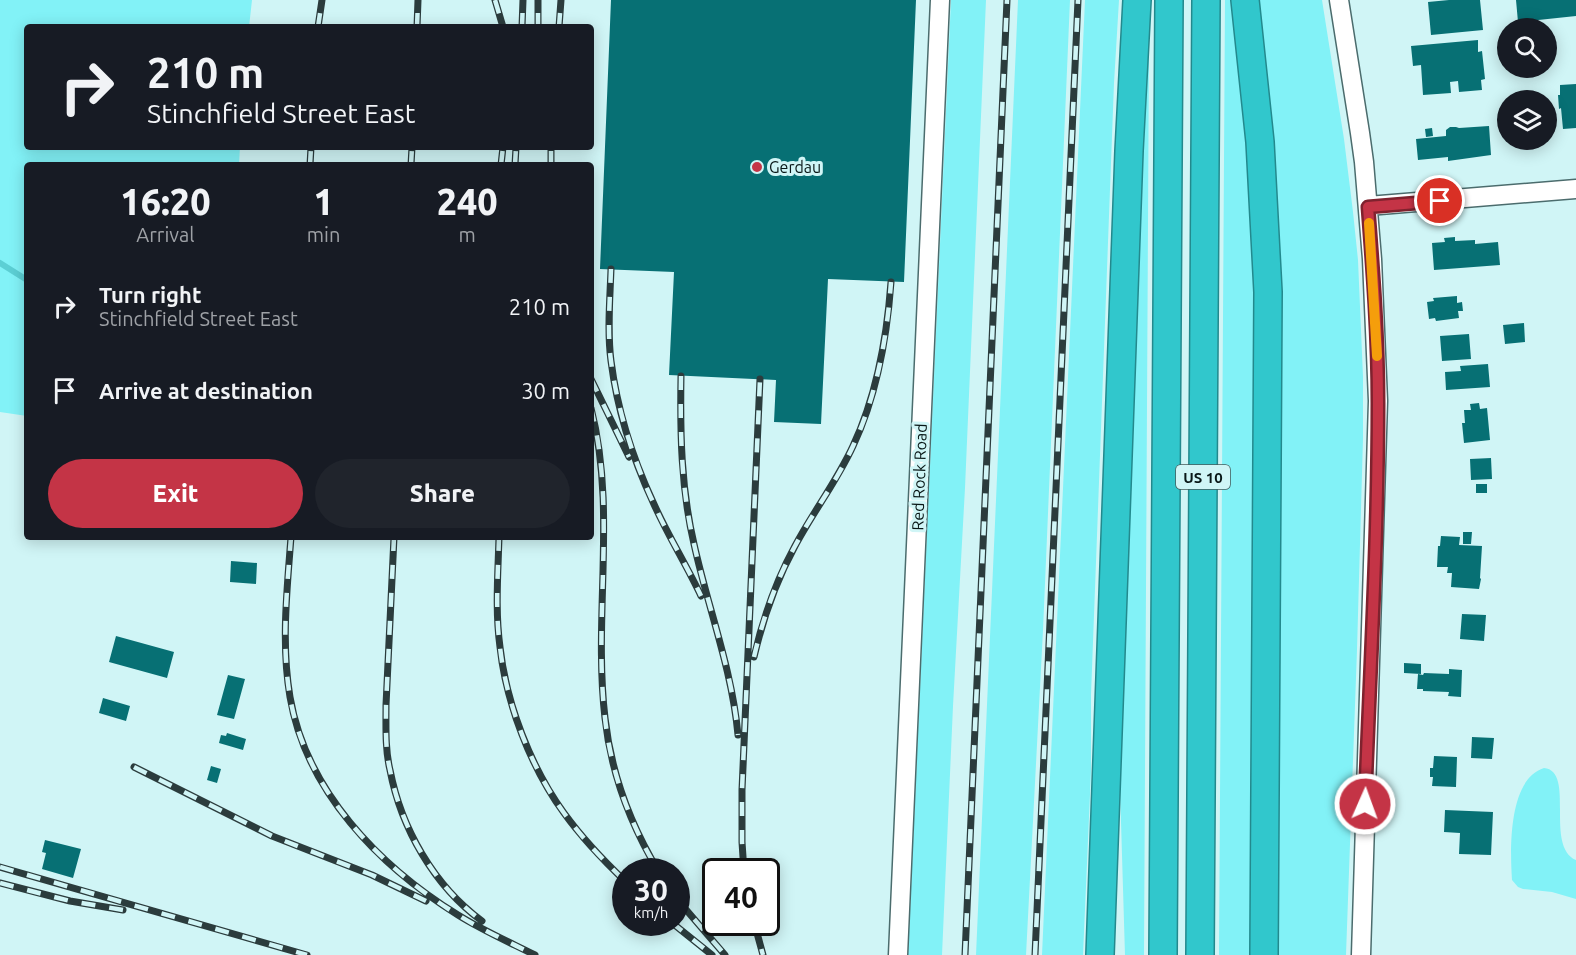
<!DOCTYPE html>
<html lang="en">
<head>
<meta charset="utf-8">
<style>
  body { margin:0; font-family:Ubuntu,sans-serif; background:#20242c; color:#f1f3f6; height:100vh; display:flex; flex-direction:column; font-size:22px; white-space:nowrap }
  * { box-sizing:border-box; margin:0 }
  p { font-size:20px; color:#9ea1a6 }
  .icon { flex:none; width:33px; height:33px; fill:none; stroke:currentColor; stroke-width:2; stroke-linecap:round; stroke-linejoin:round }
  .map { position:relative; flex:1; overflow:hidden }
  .sheet { position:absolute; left:24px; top:162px; width:570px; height:378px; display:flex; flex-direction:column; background:#171b24; border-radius:6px; box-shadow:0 3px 15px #0003 }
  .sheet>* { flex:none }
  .top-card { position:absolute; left:24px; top:24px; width:570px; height:126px; border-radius:6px; box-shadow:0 3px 15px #0003; background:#171b24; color:#f1f3f6; overflow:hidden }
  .tools { position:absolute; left:1497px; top:18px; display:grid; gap:12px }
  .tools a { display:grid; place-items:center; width:60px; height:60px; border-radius:50%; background:#171b24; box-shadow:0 3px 15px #0003; font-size:30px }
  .speed { position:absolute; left:612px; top:858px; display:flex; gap:12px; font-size:30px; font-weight:700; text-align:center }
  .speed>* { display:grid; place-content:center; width:78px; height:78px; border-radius:50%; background:#171b24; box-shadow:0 3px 15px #0003; line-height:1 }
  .speed small { font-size:15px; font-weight:400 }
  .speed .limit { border:3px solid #111; border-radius:9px; background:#fff; color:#111 }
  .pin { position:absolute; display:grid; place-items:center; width:51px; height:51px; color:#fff; margin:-26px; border:3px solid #fff; border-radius:50%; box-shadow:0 2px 6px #0007 }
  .me { position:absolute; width:66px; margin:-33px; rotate:2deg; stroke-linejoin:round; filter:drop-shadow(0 0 4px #0008) }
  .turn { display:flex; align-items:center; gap:21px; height:126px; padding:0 24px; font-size:27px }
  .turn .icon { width:78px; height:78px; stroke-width:2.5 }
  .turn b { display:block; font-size:42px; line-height:51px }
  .eta { display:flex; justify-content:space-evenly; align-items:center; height:102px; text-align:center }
  .eta b { font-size:36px; font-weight:800; line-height:42px }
  .action { display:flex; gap:12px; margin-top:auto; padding:12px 24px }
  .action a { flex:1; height:69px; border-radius:36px; background:#c43446; color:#fff; font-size:24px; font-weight:800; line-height:69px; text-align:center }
  .action a+a { background:#20242c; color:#f1f3f6 }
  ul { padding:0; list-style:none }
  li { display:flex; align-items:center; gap:18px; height:84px; padding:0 24px }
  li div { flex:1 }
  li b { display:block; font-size:22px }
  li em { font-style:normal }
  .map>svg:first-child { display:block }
  .green { fill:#82f2f7 }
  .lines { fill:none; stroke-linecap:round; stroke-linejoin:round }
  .stream { stroke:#5ccfd4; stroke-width:6 }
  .building { fill:#077074 }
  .minor-casing { stroke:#4b6c6d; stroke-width:21 }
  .highway-casing { stroke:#23898d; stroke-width:30 }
  .minor { stroke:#fff; stroke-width:18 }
  .highway { stroke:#31c7cc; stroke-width:27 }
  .rail-casing { stroke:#2b3c3d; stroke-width:7 }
  .rail { stroke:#d0f5f6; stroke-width:4.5; stroke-dasharray:14; stroke-linecap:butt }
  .route-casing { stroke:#7f222e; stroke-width:15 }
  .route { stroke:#c43446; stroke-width:10 }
  .slow { stroke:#f59e0b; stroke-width:10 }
  .poi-dot { fill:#c43446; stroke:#d0f5f6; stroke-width:2 }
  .labels { text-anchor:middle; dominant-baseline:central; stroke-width:6; stroke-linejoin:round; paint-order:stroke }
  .shield { fill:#d0f5f6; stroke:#455a5a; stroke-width:1.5 }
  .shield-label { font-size:15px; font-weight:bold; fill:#091717 }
  .poi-label { font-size:16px; fill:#091717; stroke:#d0f5f6; text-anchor:start }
  .street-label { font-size:16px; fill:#091717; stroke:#d0f5f6 }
</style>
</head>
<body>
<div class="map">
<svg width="1576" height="955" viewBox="0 0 1576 955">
  <rect width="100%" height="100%" fill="#d0f5f6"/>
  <path class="green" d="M 0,0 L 252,0 L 249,27 L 27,27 L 27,147 L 240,147 L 239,165 L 27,165 L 27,416 L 0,412 Z
    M 951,0 L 986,0 L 965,488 L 953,706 L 942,955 L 908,955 Z
    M 1018,0 L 1070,0 L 1043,630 L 1026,955 L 976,955 Z
    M 1085,0 L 1119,0 L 1114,83 L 1091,695 L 1091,771 L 1083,955 L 1042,955 Z
    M 1225,0 L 1237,0 L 1256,219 L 1252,955 L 1219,955 Z
    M 1253,0 L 1322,0 L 1344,139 L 1353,212 L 1358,260 L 1363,377 L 1363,438 L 1357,650 L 1346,955 L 1272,955 Z
    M 1142,41 L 1149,41 L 1144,955 L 1125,955 L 1119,755 Z
    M 1544,768 C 1576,771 1544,846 1576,860 L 1576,899 L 1552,892 L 1523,889 L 1518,887 L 1512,880 C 1510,850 1508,779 1544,768 Z"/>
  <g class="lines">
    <path class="stream" d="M 0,263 L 27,280"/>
  </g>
  <path class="building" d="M 611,0 L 916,0 L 904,282 L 828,279 L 821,424 L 774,422 L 776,380 L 669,375 L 674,272 L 600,269 Z
    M 1449,0 L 1480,0 L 1483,30 L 1431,35 L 1428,2 Z
    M 1516,0 L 1576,0 L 1576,16 L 1518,22 Z
    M 1478,40 L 1478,52 L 1482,51 L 1485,79 L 1481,80 L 1482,90 L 1459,92 L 1458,81 L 1450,82 L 1451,93 L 1423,95 L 1421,65 L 1413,66 L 1411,46 Z
    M 1576,84 L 1576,128 L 1563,129 L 1561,108 L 1559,109 L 1558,95 L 1560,95 L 1560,85 Z
    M 1489,126 L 1491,155 L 1448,161 L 1448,157 L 1418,160 L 1416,139 L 1446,136 L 1446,130 L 1450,127 L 1456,127 L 1459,128 Z
    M 1432,128 L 1433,136 L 1426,137 L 1425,129 Z
    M 1455,237 L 1455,241 L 1475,240 L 1475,244 L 1498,242 L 1500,265 L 1434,270 L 1432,243 L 1445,242 L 1444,238 Z
    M 1457,296 L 1457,303 L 1462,302 L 1463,311 L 1458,311 L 1459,318 L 1436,321 L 1435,318 L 1429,319 L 1427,302 L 1434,301 L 1433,298 Z
    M 1524,323 L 1525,342 L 1505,344 L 1503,325 Z
    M 1469,334 L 1471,359 L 1442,361 L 1440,336 Z
    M 1488,364 L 1490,387 L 1446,390 L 1445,372 L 1461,371 L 1460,366 Z
    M 1479,403 L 1480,409 L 1487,408 L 1490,440 L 1464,443 L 1462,423 L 1465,423 L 1464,410 L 1471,410 L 1470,404 Z
    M 1491,458 L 1492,479 L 1471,480 L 1470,459 Z
    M 1476,484 L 1487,484 L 1487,493 L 1476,493 Z
    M 1463,532 L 1472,532 L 1471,544 L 1463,544 Z
    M 1441,536 L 1460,537 L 1459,545 L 1482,546 L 1480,578 L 1481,579 L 1479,589 L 1451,587 L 1452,573 L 1447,573 L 1448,567 L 1437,567 L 1438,546 L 1440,546 Z
    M 231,561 L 257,563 L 256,584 L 230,582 Z
    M 1462,614 L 1486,615 L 1484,641 L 1460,639 Z
    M 116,636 L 174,652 L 167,678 L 109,662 Z
    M 1404,663 L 1421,664 L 1421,674 L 1404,673 Z
    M 1449,669 L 1462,670 L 1461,697 L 1448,696 L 1449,692 L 1423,691 L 1423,689 L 1417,689 L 1418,674 L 1423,675 L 1424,673 L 1449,674 Z
    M 228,675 L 245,679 L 234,719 L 217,715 Z
    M 103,698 L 130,706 L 126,721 L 99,713 Z
    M 227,733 L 246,739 L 243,750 L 219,743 L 221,735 L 226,736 Z
    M 1472,737 L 1494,738 L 1492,759 L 1471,758 Z
    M 1434,756 L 1457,757 L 1456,787 L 1432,786 L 1433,777 L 1430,777 L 1430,768 L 1433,768 Z
    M 211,766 L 221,769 L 217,783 L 207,780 Z
    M 1445,810 L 1493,812 L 1491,855 L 1459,854 L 1460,833 L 1444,832 Z
    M 45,840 L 81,849 L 73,878 L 42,869 L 46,853 L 42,852 Z"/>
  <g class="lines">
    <g class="minor-casing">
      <path id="minor" d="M 1339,0 L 1360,133 L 1364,162 L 1372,259 L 1378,401 L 1361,955
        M 1368,206 L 1576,189
        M 898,955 L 940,0"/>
    </g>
    <g class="highway-casing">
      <path id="highway" d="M 1245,0 L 1260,142 L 1268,292 L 1264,955
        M 1100,955 L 1129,151 L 1137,0
        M 1163,955 L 1169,0
        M 1200,955 L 1206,0"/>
    </g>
    <use href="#minor" class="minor"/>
    <use href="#highway" class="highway"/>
    <g class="rail-casing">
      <path id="rail" d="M 495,0 L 503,27
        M 318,27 L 322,0
        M 417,27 L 418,0
        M 522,27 L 523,0
        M 538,27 L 538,0
        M 559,27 L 561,0
        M 310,165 L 311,147
        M 411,165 L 412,147
        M 501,165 L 503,147
        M 515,165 L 516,147
        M 551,165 L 551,147
        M 611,269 C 610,299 607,331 611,361 C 617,408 633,459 653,502 C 667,534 686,564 701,596
        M 681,376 C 680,433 681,488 694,544 C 708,608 732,669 738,735
        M 591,379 L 629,457
        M 591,408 C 617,510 593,615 605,718 C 611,773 630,824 659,872
        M 291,537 C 287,590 281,644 290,697 C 306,791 379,866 458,915 C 482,930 509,942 535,955
        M 394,537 L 386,705 C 386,727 385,749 390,770 C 401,828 434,886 482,921
        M 499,537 C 498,573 495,611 500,647 C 506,703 531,768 564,813 C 582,838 604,861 626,882
        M 754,657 C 763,618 776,581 795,546 C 813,512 837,481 853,446 C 877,395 887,337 891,282
        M 134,767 L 272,836 L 372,875 L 426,901
        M 0,867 L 307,955
        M 744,872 L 742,842 L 742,790 L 760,379
        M 0,883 L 70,901 L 123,910
        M 676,898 L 725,955
        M 671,922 L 712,955
        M 754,922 L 763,955
        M 965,955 L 1007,0
        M 1035,955 L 1078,0"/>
    </g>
    <use href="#rail" class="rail"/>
  </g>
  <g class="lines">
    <g class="route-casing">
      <path id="route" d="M 1365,804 C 1370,670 1378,536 1378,403 C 1378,337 1373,272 1368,207 L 1440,201"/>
    </g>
    <use href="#route" class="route"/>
    <path class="slow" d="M 1369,223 L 1377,356"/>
  </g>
  <circle class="poi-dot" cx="757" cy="167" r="6"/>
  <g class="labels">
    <rect class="shield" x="1176" y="465" width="54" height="24" rx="4.5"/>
    <g class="shield-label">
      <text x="1203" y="477">US 10</text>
    </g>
    <g class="poi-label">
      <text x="769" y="167">Gerdau</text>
    </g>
    <g class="street-label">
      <text transform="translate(919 477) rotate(-88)">Red Rock Road</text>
    </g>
  </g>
</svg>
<div class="tools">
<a><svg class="icon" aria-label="search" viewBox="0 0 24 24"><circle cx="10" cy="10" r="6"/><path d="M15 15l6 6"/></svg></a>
<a><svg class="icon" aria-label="layers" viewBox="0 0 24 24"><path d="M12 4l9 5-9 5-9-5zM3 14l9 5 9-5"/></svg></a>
</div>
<div class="speed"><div>30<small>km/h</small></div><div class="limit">40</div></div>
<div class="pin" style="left:1440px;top:201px;background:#d93025"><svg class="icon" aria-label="arrive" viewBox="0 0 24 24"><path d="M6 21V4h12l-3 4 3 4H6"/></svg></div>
<svg class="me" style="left:1365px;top:804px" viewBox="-20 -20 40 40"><circle r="17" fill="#c43446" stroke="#fff" stroke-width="3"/><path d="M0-11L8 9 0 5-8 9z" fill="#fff"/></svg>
<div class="top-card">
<div class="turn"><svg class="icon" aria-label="right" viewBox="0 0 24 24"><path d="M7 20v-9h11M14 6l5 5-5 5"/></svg><div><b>210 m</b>Stinchfield Street East</div></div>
</div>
<section class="sheet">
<div class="eta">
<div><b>16:20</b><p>Arrival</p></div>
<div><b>1</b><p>min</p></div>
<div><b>240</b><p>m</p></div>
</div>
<ul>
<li><svg class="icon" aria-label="right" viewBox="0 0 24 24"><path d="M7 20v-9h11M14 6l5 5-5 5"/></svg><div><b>Turn right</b><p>Stinchfield Street East</p></div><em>210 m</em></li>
<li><svg class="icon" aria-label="arrive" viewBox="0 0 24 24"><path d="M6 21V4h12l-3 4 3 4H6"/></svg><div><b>Arrive at destination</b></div><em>30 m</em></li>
</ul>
<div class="action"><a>Exit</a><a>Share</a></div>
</section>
</div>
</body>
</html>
